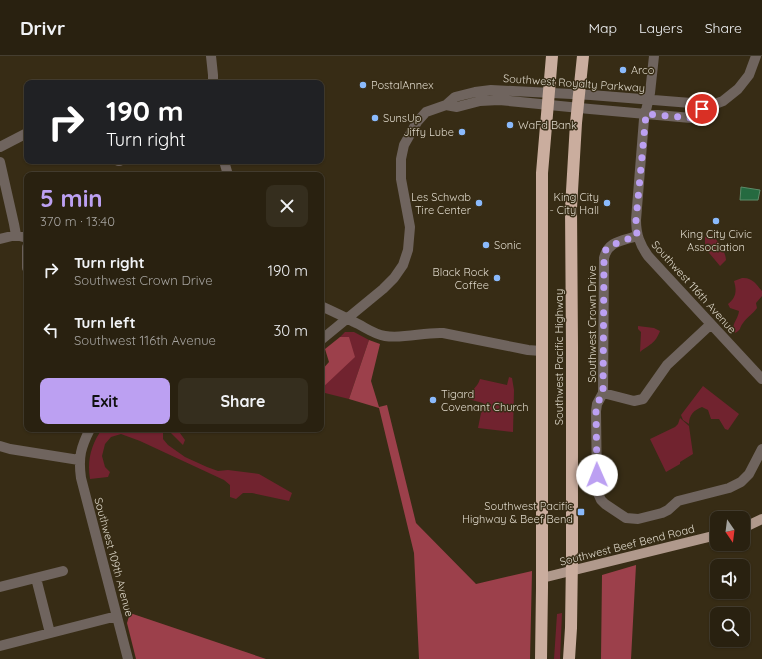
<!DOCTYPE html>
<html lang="en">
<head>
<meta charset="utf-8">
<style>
  body { margin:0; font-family:Quicksand,sans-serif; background:#352e1e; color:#f1f3f6; height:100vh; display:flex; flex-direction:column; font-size:15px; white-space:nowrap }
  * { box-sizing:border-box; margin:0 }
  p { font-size:13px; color:#a5a39f }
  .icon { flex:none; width:22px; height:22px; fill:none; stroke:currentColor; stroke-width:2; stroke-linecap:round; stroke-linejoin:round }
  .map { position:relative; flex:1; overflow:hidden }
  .side { position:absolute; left:24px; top:116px; width:300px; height:260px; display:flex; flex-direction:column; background:#292110; border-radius:8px; box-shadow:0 1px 3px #0004,0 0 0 1px #453e30 }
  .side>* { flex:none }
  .top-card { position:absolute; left:24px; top:24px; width:300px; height:84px; border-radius:8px; box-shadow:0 1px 3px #0004,0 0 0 1px #453e30; background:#202124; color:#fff; overflow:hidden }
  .needle { width:26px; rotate:166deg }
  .controls { position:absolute; left:710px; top:455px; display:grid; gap:8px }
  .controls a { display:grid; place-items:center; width:40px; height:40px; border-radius:8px; background:#292110; box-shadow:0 1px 3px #0004,0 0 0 1px #453e30; font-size:20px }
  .pin { position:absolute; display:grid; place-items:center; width:34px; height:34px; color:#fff; margin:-17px; border:2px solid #fff; border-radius:50%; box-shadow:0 1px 4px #0007 }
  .me { position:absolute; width:44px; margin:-22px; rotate:359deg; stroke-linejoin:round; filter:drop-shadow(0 0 3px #0008) }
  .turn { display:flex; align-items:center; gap:14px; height:84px; padding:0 16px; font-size:18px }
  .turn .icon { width:52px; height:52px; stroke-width:2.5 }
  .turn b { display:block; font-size:28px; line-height:34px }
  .round { display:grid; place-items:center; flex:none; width:42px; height:42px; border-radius:8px; background:#352e1e }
  .overview { display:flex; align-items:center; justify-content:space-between; height:68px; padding:0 16px }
  h1 { font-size:24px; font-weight:700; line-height:30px; color:#bca0f2 }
  .cta { display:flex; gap:8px; margin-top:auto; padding:8px 16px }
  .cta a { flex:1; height:46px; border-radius:8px; background:#bca0f2; color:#111; font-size:16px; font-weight:700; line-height:46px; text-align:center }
  .cta a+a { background:#352e1e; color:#f1f3f6 }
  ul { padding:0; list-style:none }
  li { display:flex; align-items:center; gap:12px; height:60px; padding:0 16px }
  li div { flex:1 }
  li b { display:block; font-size:15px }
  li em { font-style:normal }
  header { display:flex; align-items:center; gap:24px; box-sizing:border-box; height:56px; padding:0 20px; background:#292110; border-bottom:1px solid #453e30 }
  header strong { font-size:19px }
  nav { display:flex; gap:22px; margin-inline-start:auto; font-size:14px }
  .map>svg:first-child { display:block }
  .green { fill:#71232f }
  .forest { fill:#9c404b }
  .water { fill:#256a40; stroke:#5c8b69 }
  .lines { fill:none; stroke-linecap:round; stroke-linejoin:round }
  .minor { stroke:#6f645e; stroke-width:10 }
  .major { stroke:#b0998c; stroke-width:10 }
  .highway { stroke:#caad9e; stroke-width:12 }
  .route { stroke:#bca0f2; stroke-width:7; stroke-dasharray:0 12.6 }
  .poi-dot { fill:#8abafc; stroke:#372c15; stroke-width:1.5 }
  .labels { text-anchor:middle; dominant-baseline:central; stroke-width:3; stroke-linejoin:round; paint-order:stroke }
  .poi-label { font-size:11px; fill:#ded8ca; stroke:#372c15; text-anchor:start }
  .street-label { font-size:11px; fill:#ded8ca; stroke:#372c15 }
</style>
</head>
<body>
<header>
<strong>Drivr</strong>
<nav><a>Map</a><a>Layers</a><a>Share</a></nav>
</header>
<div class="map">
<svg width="762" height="603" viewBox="0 0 762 603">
  <rect width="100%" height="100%" fill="#372c15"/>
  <path class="green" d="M 713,179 C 718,187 725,193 726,204 L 720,210 L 705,192 L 705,181 Z
    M 742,222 C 752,221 756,228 762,235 L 762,240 L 756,247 L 757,252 C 753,258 747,261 743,267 C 739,272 742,273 735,277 C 730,269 738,264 739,255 L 730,252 L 728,248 C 736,242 737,235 734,225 Z
    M 638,270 L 654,272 L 660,275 C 655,288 650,288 640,296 L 641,276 L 638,273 Z
    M 345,276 L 354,276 L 369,284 L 349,343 L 321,336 L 321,333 L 349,282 L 340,281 Z
    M 509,321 L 512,322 L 514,334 L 513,376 L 478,372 L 483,347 L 468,343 C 471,332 477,333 480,323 L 507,329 Z
    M 703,330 L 739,358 L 728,374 L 725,373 L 719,363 L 711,363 L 708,354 L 702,351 C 694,354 689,359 689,368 L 683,364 L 681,359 Z
    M 680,362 L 689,370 L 693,398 L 680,406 L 680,408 L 666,416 L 650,383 L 675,371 L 678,368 Z
    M 102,373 L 177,373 L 185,384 L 183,389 L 170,376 L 163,377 L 163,383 L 168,389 L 185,401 L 207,411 L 218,415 L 228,414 L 259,418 L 292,437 L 289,445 L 252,437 L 243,437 L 236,443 L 230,441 L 230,429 L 224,424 L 140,385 L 121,378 L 111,381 L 105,388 L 102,400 L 105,411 L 110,416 L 108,421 L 90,423 C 87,404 91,389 102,373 Z
    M 562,557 L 560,603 L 554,603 L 557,558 Z"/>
  <path class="forest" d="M 340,281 L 349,281 L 355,301 L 321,333 L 321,315 L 329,306 L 325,293 Z
    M 369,284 L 380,288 L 371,325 L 379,351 L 387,349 L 416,467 L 476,528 L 532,515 L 530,603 L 419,603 L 414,497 L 379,352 L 349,343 Z
    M 636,509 L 631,603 L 601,603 L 602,519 Z
    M 130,557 L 266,603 L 136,603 L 127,567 Z"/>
  <path class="water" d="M 741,131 L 760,134 L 758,144 L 740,144 Z"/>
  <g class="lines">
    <path class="minor" d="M 211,0 L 213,19 L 213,27
      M 654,0 L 650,37 L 644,63 L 636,164 C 636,179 640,189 648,200 L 762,323
      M 446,49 L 457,51 L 480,45 L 499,44 L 590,53 L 691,62 L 702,53 L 723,45 L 738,33 L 749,19 L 756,0
      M 0,91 L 27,77
      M 118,105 L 120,105
      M 224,105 L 228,119
      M 0,106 L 14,168 L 16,179
      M 637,180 C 622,185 608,185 604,202 L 603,337 L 597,348 L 596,355 L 597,435 L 601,444 L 605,448 L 626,462 L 638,463 L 662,457 L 668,454 L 678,445 L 729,432 L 741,426 L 749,418 L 762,393
      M 0,183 L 16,179 L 27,182
      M 27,191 L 27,212
      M 321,250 C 332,255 343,260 354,266 C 365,271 373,278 385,280 C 404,283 424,276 443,277 L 528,294 L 541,295
      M 321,284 L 383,233 L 394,222 L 403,209 L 408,194 L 410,171 L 401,123 L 401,103 L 404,89 L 417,66 L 426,56 L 446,49 L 455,41 L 475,36 L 491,34 L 591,39 L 691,47 L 702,53
      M 603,337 L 634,345 L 643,343 L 667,309 L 711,268
      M 90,373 C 81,391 78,401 81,422 L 128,603
      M 0,390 L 10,393 L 79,404
      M 36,522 L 50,577
      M 0,531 L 63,515
      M 0,590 L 117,560"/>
    <path class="major" d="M 743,472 L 762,463
      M 542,522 L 717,479"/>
    <path class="highway" d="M 541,603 L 542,532 L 542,117 L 552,0
      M 569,603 L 571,572 L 572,501 L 572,291 L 571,152 L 576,67 L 583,0"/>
  </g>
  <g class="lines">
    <path class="route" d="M 597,419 L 596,355 L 597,348 L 603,337 L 604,202 L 606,193 L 619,186 L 637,180 L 636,164 L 646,58 L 691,62 L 702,53"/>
  </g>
  <g class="poi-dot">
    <circle cx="623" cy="14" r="4"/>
    <circle cx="363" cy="29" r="4"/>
    <circle cx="375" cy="62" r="4"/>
    <circle cx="510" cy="69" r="4"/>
    <circle cx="462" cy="76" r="4"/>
    <circle cx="479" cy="147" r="4"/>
    <circle cx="607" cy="147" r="4"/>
    <circle cx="716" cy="165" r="4"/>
    <circle cx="486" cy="189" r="4"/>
    <circle cx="497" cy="222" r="4"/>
    <circle cx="433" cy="344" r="4"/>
    <rect x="577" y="452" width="8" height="8" rx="2"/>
  </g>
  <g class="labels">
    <g class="poi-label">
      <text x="631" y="14">Arco</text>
      <text x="371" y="29">PostalAnnex</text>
      <text x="383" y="62">SunsUp</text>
      <text x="518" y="69">WaFd Bank</text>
      <text x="454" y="76" text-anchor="end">Jiffy Lube</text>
      <text x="471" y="141" text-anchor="end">Les Schwab<tspan x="471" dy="13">Tire Center</tspan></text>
      <text x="599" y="141" text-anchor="end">King City<tspan x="599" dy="13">- City Hall</tspan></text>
      <text x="716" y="178" text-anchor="middle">King City Civic<tspan x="716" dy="13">Association</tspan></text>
      <text x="494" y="189">Sonic</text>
      <text x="489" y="216" text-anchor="end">Black Rock<tspan x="489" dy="13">Coffee</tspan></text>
      <text x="441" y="338">Tigard<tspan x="441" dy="13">Covenant Church</tspan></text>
      <text x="573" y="450" text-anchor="end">Southwest Pacific<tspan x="573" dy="13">Highway &amp; Beef Bend</tspan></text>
    </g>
    <g class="street-label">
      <text transform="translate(574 27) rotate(4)">Southwest Royalty Parkway</text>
      <text transform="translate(694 231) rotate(48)">Southwest 116th Avenue</text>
      <text transform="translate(592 268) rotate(-90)">Southwest Crown Drive</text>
      <text transform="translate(559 301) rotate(-90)">Southwest Pacific Highway</text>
      <text transform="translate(627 489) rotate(-14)">Southwest Beef Bend Road</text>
      <text transform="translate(114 501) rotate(75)">Southwest 109th Avenue</text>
    </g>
  </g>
</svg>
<div class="controls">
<a><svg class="needle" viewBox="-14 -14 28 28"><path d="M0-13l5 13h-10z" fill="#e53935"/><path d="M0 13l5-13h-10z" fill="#a5a39f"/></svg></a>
<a><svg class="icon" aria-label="sound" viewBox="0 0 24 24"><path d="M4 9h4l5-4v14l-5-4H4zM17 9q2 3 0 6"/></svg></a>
<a><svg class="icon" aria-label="search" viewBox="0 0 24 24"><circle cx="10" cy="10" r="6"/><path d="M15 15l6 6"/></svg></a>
</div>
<div class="pin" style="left:702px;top:53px;background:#d93025"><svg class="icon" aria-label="arrive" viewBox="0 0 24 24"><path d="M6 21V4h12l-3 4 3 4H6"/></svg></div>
<svg class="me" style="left:597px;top:419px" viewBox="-20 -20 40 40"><circle r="19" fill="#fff"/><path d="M0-13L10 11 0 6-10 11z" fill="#bca0f2"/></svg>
<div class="top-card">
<div class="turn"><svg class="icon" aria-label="right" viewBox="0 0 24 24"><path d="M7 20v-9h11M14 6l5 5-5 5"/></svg><div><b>190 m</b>Turn right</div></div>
</div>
<section class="side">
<div class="overview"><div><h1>5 min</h1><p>370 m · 13:40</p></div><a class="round"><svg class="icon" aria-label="close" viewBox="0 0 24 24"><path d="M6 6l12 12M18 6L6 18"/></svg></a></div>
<ul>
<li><svg class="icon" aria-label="right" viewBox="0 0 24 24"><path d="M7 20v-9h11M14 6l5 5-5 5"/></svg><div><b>Turn right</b><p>Southwest Crown Drive</p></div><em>190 m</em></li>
<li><svg class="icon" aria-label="left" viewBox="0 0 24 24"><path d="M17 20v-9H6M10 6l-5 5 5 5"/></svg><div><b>Turn left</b><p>Southwest 116th Avenue</p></div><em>30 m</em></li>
</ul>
<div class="cta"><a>Exit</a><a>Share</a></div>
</section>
</div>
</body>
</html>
